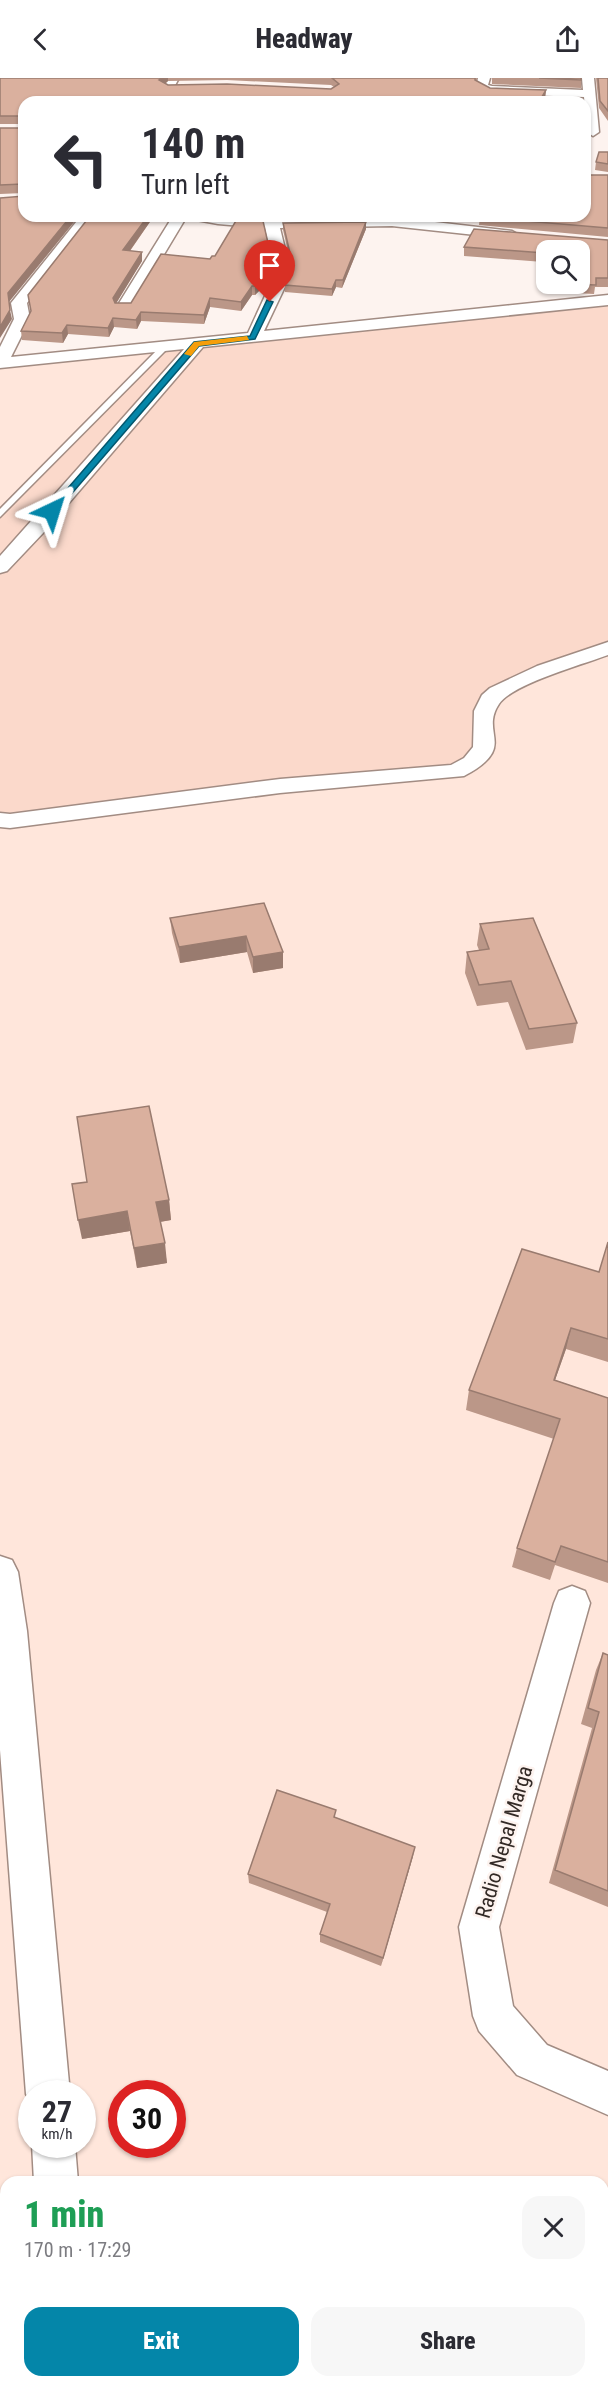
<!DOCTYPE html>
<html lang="en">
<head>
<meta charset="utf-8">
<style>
  body { margin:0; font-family:"Roboto Condensed",sans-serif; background:#f7f7f7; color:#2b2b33; height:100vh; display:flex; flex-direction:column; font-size:22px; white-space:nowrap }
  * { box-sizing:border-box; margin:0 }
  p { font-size:20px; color:#7c7c81 }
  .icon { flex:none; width:33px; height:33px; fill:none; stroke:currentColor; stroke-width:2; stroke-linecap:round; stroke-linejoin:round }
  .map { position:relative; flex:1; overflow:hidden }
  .details { position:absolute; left:0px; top:2098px; width:609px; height:212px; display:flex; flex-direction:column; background:#fff; border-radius:18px 18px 0 0; box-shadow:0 2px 4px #0004 }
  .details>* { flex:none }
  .top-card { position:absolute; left:18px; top:18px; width:573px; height:126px; border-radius:18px; box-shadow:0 2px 4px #0004; background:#fff; color:#2b2b33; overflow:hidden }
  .fabs { position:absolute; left:536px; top:162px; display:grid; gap:12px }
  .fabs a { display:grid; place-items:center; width:54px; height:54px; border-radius:12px; background:#fff; box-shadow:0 2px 4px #0004; font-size:30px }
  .speed { position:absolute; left:18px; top:2002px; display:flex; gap:12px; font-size:30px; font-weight:700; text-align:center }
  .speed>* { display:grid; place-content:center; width:78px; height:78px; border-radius:50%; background:#fff; box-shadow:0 2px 4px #0004; line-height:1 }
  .speed small { font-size:15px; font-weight:400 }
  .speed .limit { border:9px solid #d22; background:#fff; color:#111 }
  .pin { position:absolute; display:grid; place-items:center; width:51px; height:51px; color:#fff; margin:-62px -26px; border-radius:50% 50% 50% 0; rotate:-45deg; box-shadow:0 0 6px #0007 }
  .pin .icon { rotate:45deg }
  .me { position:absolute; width:66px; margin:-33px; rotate:41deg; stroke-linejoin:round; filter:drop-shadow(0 0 4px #0008) }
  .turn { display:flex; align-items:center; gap:21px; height:126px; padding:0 24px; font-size:27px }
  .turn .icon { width:78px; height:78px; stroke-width:2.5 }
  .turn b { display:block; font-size:42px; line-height:51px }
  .round { display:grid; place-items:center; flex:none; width:63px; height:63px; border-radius:18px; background:#f7f7f7 }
  .head { display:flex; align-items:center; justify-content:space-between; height:102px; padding:0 24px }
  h1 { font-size:36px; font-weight:800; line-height:45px; color:#1e9e55 }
  .button { display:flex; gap:12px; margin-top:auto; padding:12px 24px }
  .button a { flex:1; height:69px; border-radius:18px; background:#0486a9; color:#fff; font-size:24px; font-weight:800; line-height:69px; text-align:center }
  .button a+a { background:#f7f7f7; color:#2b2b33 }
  header { display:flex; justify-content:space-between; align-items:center; height:78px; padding:0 24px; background:#fff; font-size:27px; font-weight:800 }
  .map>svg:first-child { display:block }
  .built { fill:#ffe6db; fill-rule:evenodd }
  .green { fill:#fbd9cb }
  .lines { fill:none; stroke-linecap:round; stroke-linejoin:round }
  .service-casing { stroke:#a28c83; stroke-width:3 }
  .minor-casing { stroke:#a28c83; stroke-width:3 }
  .service { fill:#fff; fill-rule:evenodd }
  .minor { fill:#fff; fill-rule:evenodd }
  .wall { fill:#bb9788; fill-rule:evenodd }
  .shaded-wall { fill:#997b6f }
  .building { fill:#dab09e; stroke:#997b6f; stroke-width:1.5 }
  .route { fill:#0486a9; stroke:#03576e; stroke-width:1.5 }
  .slow { fill:#f59e0b }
  .labels { text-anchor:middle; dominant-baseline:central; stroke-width:5; stroke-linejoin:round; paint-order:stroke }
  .near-street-label { font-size:21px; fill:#332a26; stroke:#fdf3ef }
</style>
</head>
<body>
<header><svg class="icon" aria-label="back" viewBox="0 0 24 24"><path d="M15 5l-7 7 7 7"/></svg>Headway<svg class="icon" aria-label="share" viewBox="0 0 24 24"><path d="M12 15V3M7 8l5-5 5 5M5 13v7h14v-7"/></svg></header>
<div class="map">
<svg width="608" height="2309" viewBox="0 0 608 2309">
  <rect width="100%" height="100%" fill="#fdf3ef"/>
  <path class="built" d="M 164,270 L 0,436 L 0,285 Z
    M 608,570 L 608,2309 L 0,2309 L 0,742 L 491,620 ZM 32,2016 L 82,2016 L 82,2067 L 32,2067 ZM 122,2016 L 172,2016 L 172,2067 L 122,2067 ZM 6,2104 L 603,2104 L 603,2304 L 6,2304 Z"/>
  <path class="green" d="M 608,222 L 608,570 L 491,620 L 475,685 L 0,742 L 0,436 L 164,270 Z"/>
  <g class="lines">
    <g class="service-casing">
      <path id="service" d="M 161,268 L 168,270 L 0,439 L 0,431 Z"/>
    </g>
    <g class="minor-casing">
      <path id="minor" d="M 167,0 L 179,0 L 166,24 L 154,24 Z
        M 478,0 L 490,0 L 488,7 L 492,8 L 583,12 L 582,0 L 594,0 L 599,54 L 593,58 L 587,54 L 584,19 L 490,16 L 476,9 Z
        M 81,138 L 95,138 L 27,225 L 30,241 L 11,279 L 248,255 L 275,196 L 265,150 L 218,146 L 191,141 L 189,138 L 285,141 L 392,139 L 512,153 L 519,157 L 512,161 L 392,148 L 280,150 L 291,196 L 264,253 L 608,217 L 608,227 L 203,269 L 44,454 L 7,493 L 0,495 L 0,478 L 184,271 L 0,290 L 0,269 L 14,241 L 11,225 Z
        M 173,138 L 187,138 L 130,233 L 118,233 L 116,230 Z
        M 608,564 L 608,577 C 584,586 512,606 499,626 C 479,656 519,669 464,698 L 280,715 L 10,750 L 0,749 L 0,735 L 10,736 L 280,701 L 451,687 L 464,680 L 473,669 L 474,633 L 482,617 L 490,610 L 537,588 Z
        M 0,1478 L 12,1482 L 18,1494 L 27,1553 L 70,2016 L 32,2016 L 32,2029 L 26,2016 L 0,1672 Z
        M 572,1508 L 585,1513 L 590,1525 L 499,1849 L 513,1928 L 547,1967 L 608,1993 L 608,2037 L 517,1997 L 479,1953 L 473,1938 L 459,1849 L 554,1525 L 559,1513 Z
        M 32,2066 L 75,2067 L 78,2104 L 34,2104 Z
        M 30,2304 L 78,2304 L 78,2309 L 30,2309 Z"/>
    </g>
    <use href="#service" class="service"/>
    <use href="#minor" class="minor"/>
  </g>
  <path class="wall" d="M 0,0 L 477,0 L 476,3 L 490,10 L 546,12 L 545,20 L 24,24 L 24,46 L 0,46 ZM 227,2 L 331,7 L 334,9 L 331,11 L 168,7 L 165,6 L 168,3 Z
    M 492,0 L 581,0 L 581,10 L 492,6 Z
    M 596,0 L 608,0 L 608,43 L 599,30 Z
    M 24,49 L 24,115 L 0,116 L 0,50 L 23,50 Z
    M 608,74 L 608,94 L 595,92 L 596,84 Z
    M 608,97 L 608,159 L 479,147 L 480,138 L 585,138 Z
    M 90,138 L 154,138 L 130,173 L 142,174 L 142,183 L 116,225 L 131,225 L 273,196 L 265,213 L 259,213 L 255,217 L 252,217 L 241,233 L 210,229 L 204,246 L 141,243 L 137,251 L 114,249 L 109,259 L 68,256 L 63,265 L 22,262 L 21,253 Z
    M 366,144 L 366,151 L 342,210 L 336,209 L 332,218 L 285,214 L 285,207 L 292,191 L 283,152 L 283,145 Z
    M 608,162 L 608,209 L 595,209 L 594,216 L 554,214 L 555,206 L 579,206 L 546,172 L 546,201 L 541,200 L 543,184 L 464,178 L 464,169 Z
    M 264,825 L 283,874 L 283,890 L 253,895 L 247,874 L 180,885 L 172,855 L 170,840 Z
    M 480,846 L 577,945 L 573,965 L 526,972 L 508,924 L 477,928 L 465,895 L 467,874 L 479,872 L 477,867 Z
    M 169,1122 L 171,1142 L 160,1144 L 167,1185 L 137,1190 L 130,1153 L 82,1161 Z
    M 608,1164 L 608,1284 L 566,1271 L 555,1302 L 608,1320 L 608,1505 L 555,1487 L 550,1502 L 512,1489 L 517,1470 L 554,1361 L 466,1332 L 469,1312 L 599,1194 Z
    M 603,1575 L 608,1577 L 608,1829 L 549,1805 L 592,1650 L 581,1646 L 596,1592 Z
    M 336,1740 L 413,1778 L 381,1888 L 320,1864 L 320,1856 L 327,1834 L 249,1805 L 248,1796 Z"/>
  <path class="shaded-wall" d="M 162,0 L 168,0 L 168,3 L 160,10 L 159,2 Z
    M 546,12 L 545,20 L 543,24 L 539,24 Z
    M 71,138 L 79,138 L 9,224 L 8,215 Z
    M 148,138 L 154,138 L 124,181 L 123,172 Z
    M 366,144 L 366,151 L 342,210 L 343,202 Z
    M 142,174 L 142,183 L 114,229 L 113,220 Z
    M 273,187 L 273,196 L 265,213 L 265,204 Z
    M 336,202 L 336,209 L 332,218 L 332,211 Z
    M 259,204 L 259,213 L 255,217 L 255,208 Z
    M 252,208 L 252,217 L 241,233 L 241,224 Z
    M 210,220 L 210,229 L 204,246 L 204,237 Z
    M 10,232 L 12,241 L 0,260 L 0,249 Z
    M 141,234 L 141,243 L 137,251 L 136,242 Z
    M 113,240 L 114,249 L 109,259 L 108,250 Z
    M 67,247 L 68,256 L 63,265 L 62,255 Z
    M 246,858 L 247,874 L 180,885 L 179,869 Z
    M 283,874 L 283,890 L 253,895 L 253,879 Z
    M 169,1122 L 171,1142 L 159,1144 L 156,1124 Z
    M 127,1133 L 130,1153 L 82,1161 L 78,1142 Z
    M 165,1165 L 167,1185 L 137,1190 L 134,1170 Z
    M 571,1250 L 566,1271 L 548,1322 L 554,1302 Z
    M 415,1769 L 413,1778 L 381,1888 L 383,1880 Z"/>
  <path class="building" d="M 0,0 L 162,0 L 159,2 L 168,7 L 227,6 L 331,11 L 339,6 L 332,0 L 475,0 L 475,2 L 490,10 L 546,12 L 539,24 L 24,24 L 24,42 L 23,38 L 0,38 Z
    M 539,0 L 581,0 L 581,2 Z
    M 598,0 L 608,0 L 608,33 L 600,23 Z
    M 24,49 L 24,107 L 23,106 L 0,107 L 0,50 L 23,50 Z
    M 599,74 L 608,74 L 608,86 L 596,84 Z
    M 585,97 L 608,97 L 608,150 L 480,139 L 585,138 Z
    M 24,118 L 24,138 L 71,138 L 8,215 L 10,232 L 0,249 L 0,120 Z
    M 90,138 L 148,138 L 123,172 L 142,174 L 113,220 L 115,225 L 131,225 L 161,176 L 210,181 L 212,178 L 215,178 L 237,141 L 263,143 L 273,187 L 265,204 L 259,204 L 255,208 L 252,208 L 241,224 L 210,220 L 204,237 L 141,234 L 136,242 L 113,240 L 108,250 L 67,247 L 62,255 L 21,253 L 31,233 L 28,217 Z
    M 366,144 L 343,202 L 336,202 L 332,211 L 285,207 L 293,188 L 283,145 Z
    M 474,151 L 608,162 L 608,200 L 596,200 L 596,207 L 570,206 L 579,206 L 579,172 L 546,172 L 546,192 L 542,192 L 544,175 L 464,169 Z
    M 264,825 L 283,874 L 253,879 L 246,858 L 179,869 L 170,840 Z
    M 533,840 L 577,945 L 529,951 L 511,903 L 479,907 L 467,874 L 489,871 L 480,846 Z
    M 149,1028 L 169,1122 L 156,1124 L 165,1165 L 134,1170 L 127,1133 L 78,1142 L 72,1106 L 87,1104 L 77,1039 Z
    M 608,1164 L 608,1261 L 571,1250 L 554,1302 L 608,1320 L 608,1484 L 561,1468 L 555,1484 L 517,1470 L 560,1341 L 469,1312 L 522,1171 L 599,1194 Z
    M 603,1575 L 608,1577 L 608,1813 L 555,1792 L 599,1634 L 588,1630 Z
    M 277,1712 L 336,1732 L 334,1739 L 415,1769 L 383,1880 L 320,1856 L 330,1826 L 248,1796 Z
    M 307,2304 L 330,2304 L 341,2309 L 306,2309 Z
    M 395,2304 L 426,2304 L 437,2309 L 394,2309 Z"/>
  <path class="route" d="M 267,222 L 273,224 L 255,261 L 199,268 L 55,435 L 49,435 L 49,432 L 194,264 L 250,258 Z"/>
  <path class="slow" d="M 247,258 L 249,262 L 199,268 L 191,278 L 184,276 L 194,264 Z"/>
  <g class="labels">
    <g class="near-street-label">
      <text transform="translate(504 1764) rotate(-74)">Radio Nepal Marga</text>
    </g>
  </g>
</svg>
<div class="fabs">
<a><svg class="icon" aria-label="search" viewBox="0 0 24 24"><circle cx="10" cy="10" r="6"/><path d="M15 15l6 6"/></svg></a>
</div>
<div class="speed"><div>27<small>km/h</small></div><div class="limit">30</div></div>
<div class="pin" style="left:270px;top:224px;background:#d93025"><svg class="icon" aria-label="arrive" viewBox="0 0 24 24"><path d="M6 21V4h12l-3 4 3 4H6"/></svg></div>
<svg class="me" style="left:52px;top:433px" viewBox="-20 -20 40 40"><path d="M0-17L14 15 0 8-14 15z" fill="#0486a9" stroke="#fff" stroke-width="4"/></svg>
<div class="top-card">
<div class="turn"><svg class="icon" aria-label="left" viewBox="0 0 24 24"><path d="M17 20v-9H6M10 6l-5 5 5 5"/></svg><div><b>140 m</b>Turn left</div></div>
</div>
<section class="details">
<div class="head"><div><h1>1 min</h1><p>170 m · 17:29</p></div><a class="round"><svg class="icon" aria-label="close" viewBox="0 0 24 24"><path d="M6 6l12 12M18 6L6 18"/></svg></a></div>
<div class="button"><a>Exit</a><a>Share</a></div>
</section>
</div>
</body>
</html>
